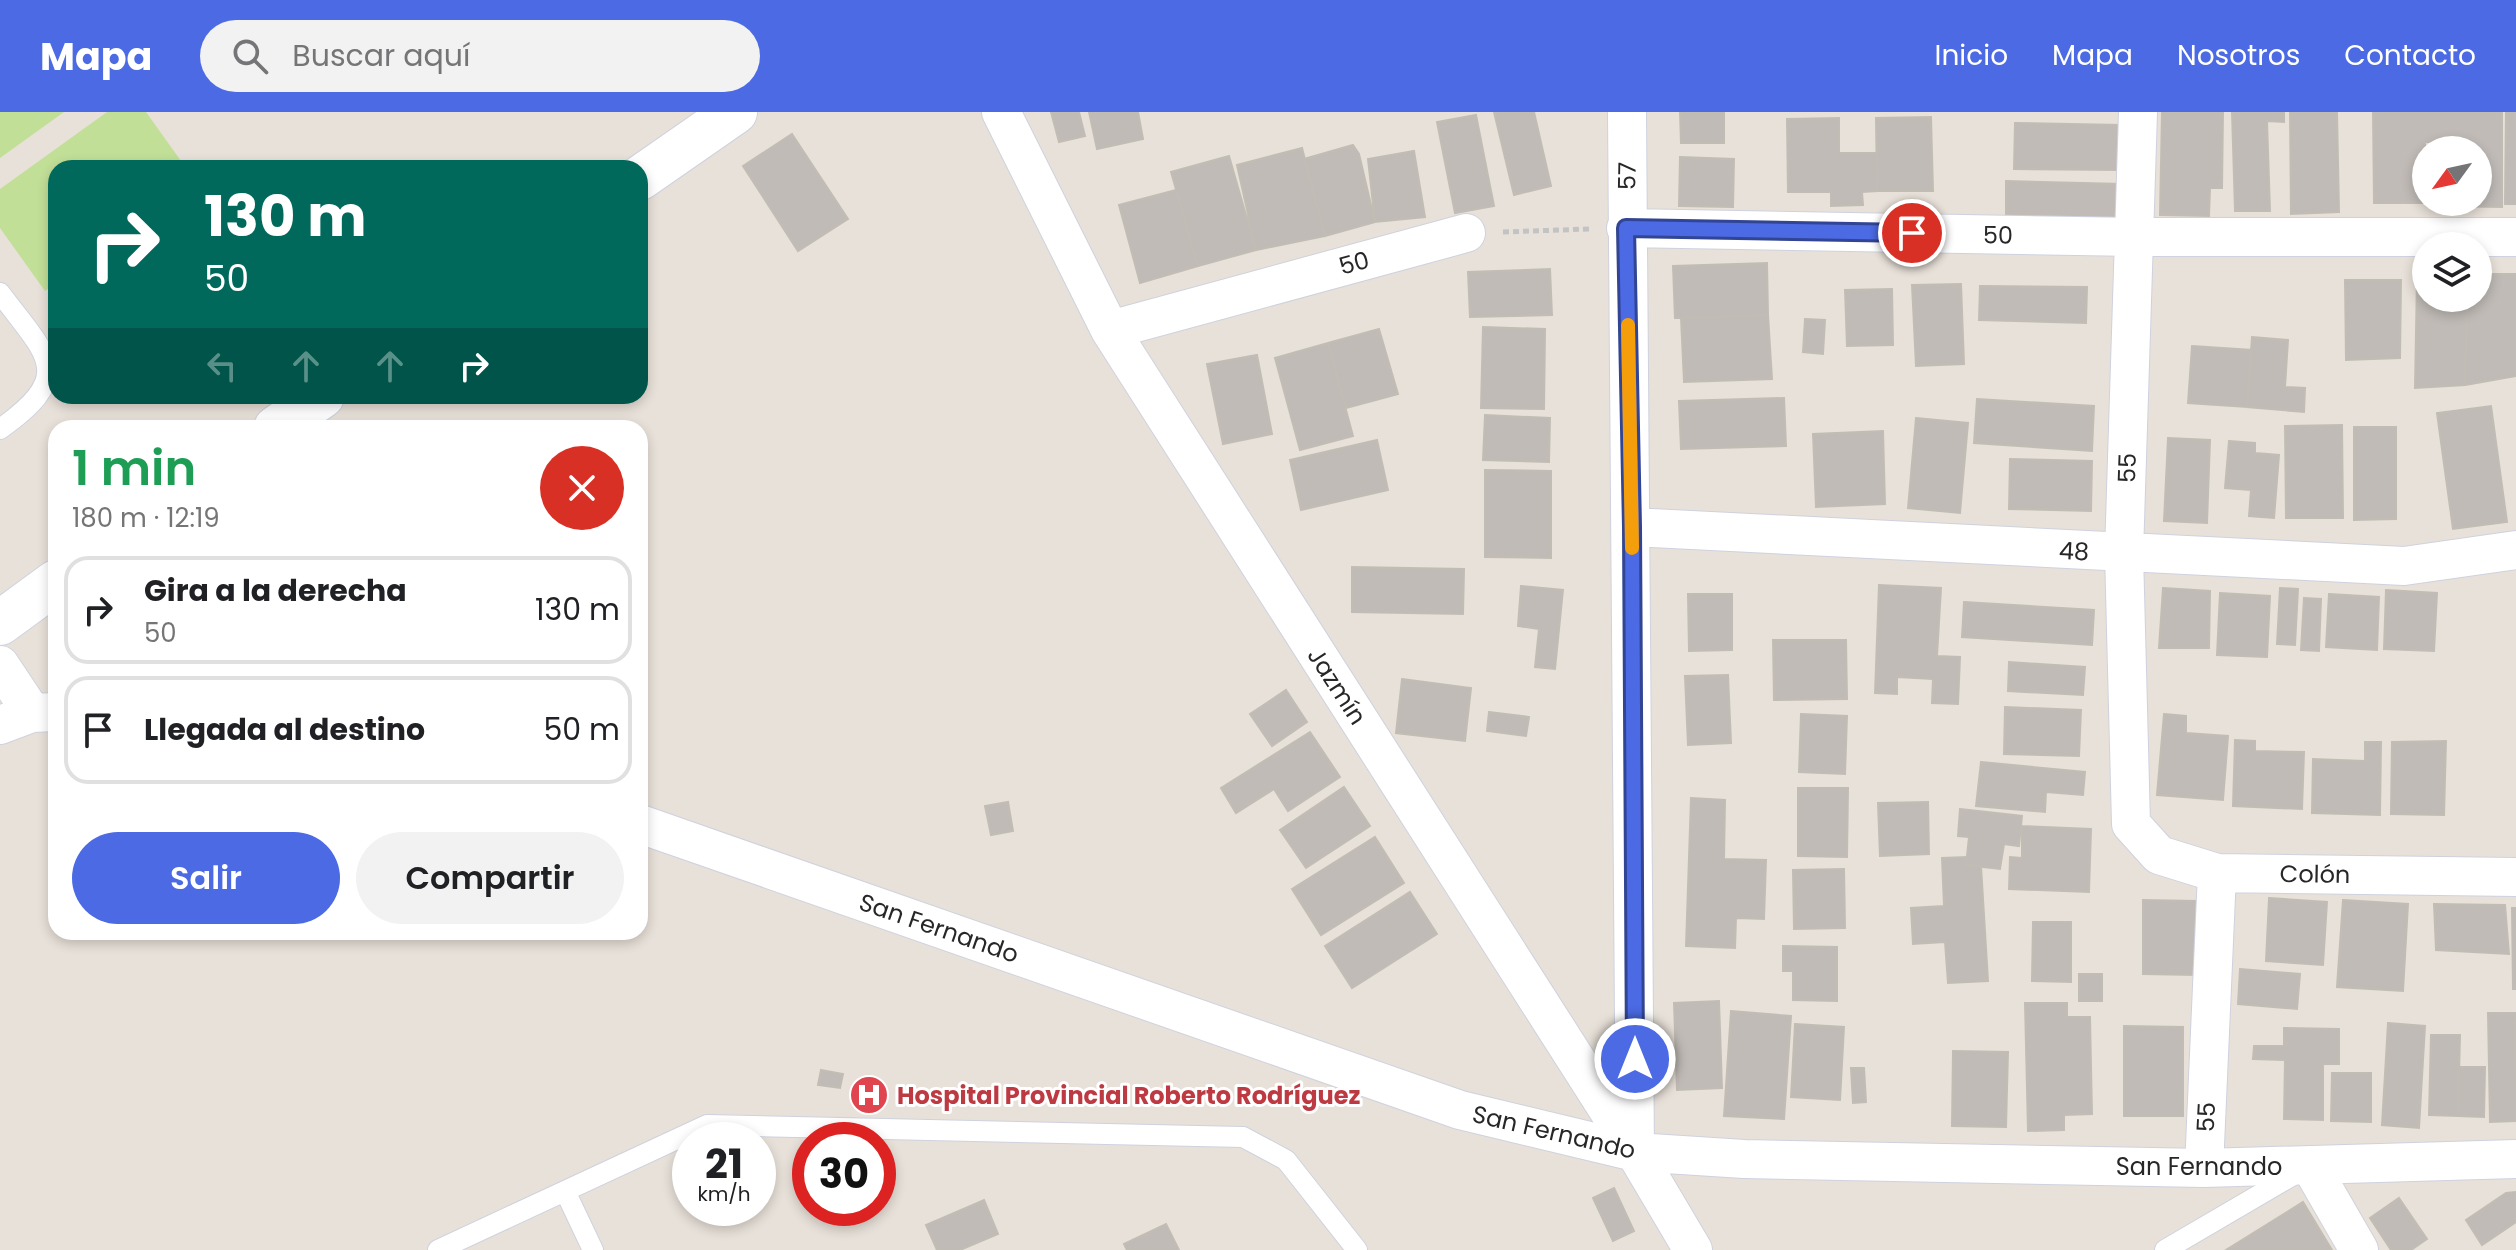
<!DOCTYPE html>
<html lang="es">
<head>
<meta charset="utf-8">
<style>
  body { margin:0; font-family:Poppins,sans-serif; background:#f2f2f2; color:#202124; height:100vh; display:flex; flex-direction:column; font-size:30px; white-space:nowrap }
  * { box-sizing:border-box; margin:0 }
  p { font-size:26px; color:#757577 }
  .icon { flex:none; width:44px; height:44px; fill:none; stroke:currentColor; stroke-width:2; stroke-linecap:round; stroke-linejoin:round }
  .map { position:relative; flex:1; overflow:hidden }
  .sheet { position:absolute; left:48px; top:308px; width:600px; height:520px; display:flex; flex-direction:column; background:#fff; border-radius:24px; box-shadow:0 4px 12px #0003 }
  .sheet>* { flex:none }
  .guide { position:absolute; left:48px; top:48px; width:600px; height:244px; border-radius:24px; box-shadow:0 4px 12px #0003; background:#00695c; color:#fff; overflow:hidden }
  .needle { width:52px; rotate:237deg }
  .controls { position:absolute; left:2412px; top:24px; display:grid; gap:16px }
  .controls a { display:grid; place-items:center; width:80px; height:80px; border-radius:50%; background:#fff; box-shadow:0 4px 12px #0003; font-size:40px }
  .speed { position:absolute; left:672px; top:1010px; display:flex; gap:16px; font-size:40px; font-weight:700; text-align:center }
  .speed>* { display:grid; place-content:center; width:104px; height:104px; border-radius:50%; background:#fff; box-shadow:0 4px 12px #0003; line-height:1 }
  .speed small { font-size:20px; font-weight:400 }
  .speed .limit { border:12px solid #d22; background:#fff; color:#111 }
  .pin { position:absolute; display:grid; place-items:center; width:68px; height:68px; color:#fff; margin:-34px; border:4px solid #fff; border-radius:50%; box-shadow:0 2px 8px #0007 }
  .me { position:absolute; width:88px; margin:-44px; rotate:0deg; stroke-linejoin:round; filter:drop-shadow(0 0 6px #0008) }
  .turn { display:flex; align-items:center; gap:28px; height:168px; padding:0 24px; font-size:36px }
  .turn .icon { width:104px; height:104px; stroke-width:2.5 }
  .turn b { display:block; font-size:56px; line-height:68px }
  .lanes { display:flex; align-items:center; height:76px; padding:0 24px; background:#0003; justify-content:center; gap:40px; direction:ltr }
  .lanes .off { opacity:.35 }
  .round { display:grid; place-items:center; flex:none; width:84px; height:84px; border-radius:42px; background:#f2f2f2 }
  .summary { display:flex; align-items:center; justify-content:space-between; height:136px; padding:0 24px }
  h1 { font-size:48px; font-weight:600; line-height:60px; color:#1e9e55 }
  .primary-button { display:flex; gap:16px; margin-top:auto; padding:16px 24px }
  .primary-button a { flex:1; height:92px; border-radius:48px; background:#4b6ae3; color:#fff; font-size:32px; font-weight:600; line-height:92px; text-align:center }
  .primary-button a+a { background:#f2f2f2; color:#202124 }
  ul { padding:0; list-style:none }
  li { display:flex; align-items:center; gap:24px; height:108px; margin:0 16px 12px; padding:0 8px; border:4px solid #e0e0e0; border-radius:24px }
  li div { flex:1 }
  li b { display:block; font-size:30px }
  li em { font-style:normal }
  header { display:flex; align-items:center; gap:48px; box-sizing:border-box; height:112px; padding:0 40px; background:#4b6ae3; color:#fff }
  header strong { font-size:38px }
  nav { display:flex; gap:44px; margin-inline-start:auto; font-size:28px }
  .search { width:560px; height:72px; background:#f2f2f2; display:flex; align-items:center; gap:20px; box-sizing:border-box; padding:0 28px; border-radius:44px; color:#757577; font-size:30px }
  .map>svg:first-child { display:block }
  .pitch { fill:#c2df98 }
  .building { fill:#c0bbb6; stroke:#c2bdb4; stroke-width:2 }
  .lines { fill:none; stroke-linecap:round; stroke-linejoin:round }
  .service-casing { stroke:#cfd2de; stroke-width:22 }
  .minor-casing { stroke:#cfd2de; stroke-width:40 }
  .secondary-casing { stroke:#cfd2de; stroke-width:46 }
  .path { stroke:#c3c3c3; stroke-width:5; stroke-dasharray:6 4; stroke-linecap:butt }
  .service { stroke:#fff; stroke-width:20 }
  .minor { stroke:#fff; stroke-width:38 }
  .secondary { stroke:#fff; stroke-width:44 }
  .route-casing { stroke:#314594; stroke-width:20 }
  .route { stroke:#4b6ae3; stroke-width:14 }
  .slow { stroke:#f59e0b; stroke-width:14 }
  .labels { text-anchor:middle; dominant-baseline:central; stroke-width:6; stroke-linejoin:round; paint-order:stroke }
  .street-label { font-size:24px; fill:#272727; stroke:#fff }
  .health-label { font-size:24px; font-weight:bold; fill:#be3a42; stroke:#fff; text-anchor:start }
</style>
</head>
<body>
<header>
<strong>Mapa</strong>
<div class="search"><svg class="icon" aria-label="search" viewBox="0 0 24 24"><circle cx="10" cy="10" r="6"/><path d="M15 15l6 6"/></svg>Buscar aquí</div>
<nav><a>Inicio</a><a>Mapa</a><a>Nosotros</a><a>Contacto</a></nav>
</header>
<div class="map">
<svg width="2516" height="1138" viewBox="0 0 2516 1138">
  <rect width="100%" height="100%" fill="#e8e1d9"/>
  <path class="pitch" d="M 0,0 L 64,0 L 0,46 Z
    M 107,0 L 146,0 L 186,56 L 56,56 L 56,171 L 45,179 L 0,116 L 0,77 Z"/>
  <path class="building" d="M 1051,0 L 1079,0 L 1085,24 L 1059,30 Z
    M 1089,0 L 1138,0 L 1143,27 L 1097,37 Z
    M 1494,0 L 1534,0 L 1551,74 L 1514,83 Z
    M 1680,0 L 1724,0 L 1724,31 L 1681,31 Z
    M 2162,0 L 2223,0 L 2222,76 L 2210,76 L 2209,104 L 2160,103 Z
    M 2232,0 L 2284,0 L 2284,10 L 2267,9 L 2270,99 L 2235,99 Z
    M 2290,0 L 2337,0 L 2339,100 L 2291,102 Z
    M 2373,0 L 2502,0 L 2502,95 L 2434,94 L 2434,90 L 2478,90 L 2478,38 L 2434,38 L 2434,30 L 2425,30 L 2425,91 L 2374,91 Z
    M 2506,0 L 2516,0 L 2516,92 L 2505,92 Z
    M 1476,3 L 1494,94 L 1455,101 L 1437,10 Z
    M 1931,5 L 1933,79 L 1877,79 L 1876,6 Z
    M 1839,6 L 1839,41 L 1877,41 L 1877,79 L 1862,80 L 1863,93 L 1831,94 L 1831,80 L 1788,80 L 1787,7 Z
    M 2015,11 L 2121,13 L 2120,58 L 2014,57 Z
    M 792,22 L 848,107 L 798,139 L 743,54 Z
    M 1353,33 L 1359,42 L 1375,110 L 1325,124 L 1304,47 Z
    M 1302,36 L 1325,124 L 1256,138 L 1237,53 Z
    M 1414,39 L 1425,105 L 1375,110 L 1368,47 Z
    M 1229,44 L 1256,138 L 1198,154 L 1171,60 Z
    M 1680,45 L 1734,47 L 1733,95 L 1679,94 Z
    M 2006,69 L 2122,72 L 2121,113 L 2006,111 Z
    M 1176,78 L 1198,154 L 1140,171 L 1119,93 Z
    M 1767,151 L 1768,203 L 1675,206 L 1673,154 Z
    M 1550,157 L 1552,203 L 1470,205 L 1468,160 Z
    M 2478,162 L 2516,162 L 2516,264 L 2465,273 L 2467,186 L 2478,186 Z
    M 2426,164 L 2426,186 L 2467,186 L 2465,273 L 2415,276 L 2417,165 Z
    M 2345,168 L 2401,168 L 2400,246 L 2346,248 Z
    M 1961,172 L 1964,252 L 1916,254 L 1912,173 Z
    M 1980,174 L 2087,175 L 2086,211 L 1979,208 Z
    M 1892,177 L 1893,233 L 1847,234 L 1845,178 Z
    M 1768,203 L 1772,267 L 1684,270 L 1681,206 Z
    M 1805,207 L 1825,208 L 1823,242 L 1803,240 Z
    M 1483,215 L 1545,217 L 1544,297 L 1481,296 Z
    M 1379,217 L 1398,282 L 1346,296 L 1328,231 Z
    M 2252,225 L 2288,228 L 2285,275 L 2305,276 L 2304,300 L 2247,295 Z
    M 1328,231 L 1353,324 L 1300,338 L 1275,246 Z
    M 2192,234 L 2252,238 L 2247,295 L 2188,291 Z
    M 1257,243 L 1272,322 L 1223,332 L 1207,252 Z
    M 1784,286 L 1786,334 L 1681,337 L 1679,289 Z
    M 1977,287 L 2094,294 L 2092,339 L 1974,331 Z
    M 2491,294 L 2507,410 L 2453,417 L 2437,301 Z
    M 1485,303 L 1550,306 L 1549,350 L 1483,348 Z
    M 1916,306 L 1968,311 L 1960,401 L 1908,396 Z
    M 2342,313 L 2343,406 L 2286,406 L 2285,314 Z
    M 2354,315 L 2396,315 L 2396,407 L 2354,408 Z
    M 1883,319 L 1885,392 L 1816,395 L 1813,322 Z
    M 2168,326 L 2210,328 L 2207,411 L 2164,409 Z
    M 1377,328 L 1388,378 L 1301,398 L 1290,348 Z
    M 2229,329 L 2255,331 L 2255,341 L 2279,343 L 2274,406 L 2249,404 L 2251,378 L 2225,376 Z
    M 2010,347 L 2092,349 L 2091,399 L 2009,397 Z
    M 1485,358 L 1551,359 L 1551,446 L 1485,445 Z
    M 1352,455 L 1464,457 L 1463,502 L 1352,500 Z
    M 1879,473 L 1941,476 L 1937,544 L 1960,545 L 1958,592 L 1932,591 L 1933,567 L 1897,565 L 1897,582 L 1875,581 Z
    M 1521,474 L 1563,478 L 1555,557 L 1535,555 L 1539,517 L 1518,514 Z
    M 2163,476 L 2210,479 L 2209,536 L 2159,536 Z
    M 2280,476 L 2298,477 L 2295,533 L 2277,532 Z
    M 2386,478 L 2437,481 L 2434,539 L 2384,537 Z
    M 2220,481 L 2270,484 L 2267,545 L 2217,543 Z
    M 1688,482 L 1732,482 L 1732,538 L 1689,539 Z
    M 2329,482 L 2379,485 L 2377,538 L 2326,535 Z
    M 2304,486 L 2321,487 L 2319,539 L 2301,538 Z
    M 1964,490 L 2094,498 L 2092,533 L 1962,525 Z
    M 1773,528 L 1846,528 L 1847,587 L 1774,588 Z
    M 2009,550 L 2085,555 L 2083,583 L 2008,579 Z
    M 1728,563 L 1731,631 L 1688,633 L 1685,564 Z
    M 1402,567 L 1471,576 L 1465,629 L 1396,621 Z
    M 1286,578 L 1307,610 L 1272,634 L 1250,602 Z
    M 2005,595 L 2081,598 L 2079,644 L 2004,642 Z
    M 1489,600 L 1529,605 L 1526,624 L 1487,619 Z
    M 1801,602 L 1847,604 L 1845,662 L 1799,660 Z
    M 2164,602 L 2186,604 L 2186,621 L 2228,624 L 2223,688 L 2157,683 Z
    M 1310,620 L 1340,665 L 1288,699 L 1274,677 L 1236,701 L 1221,676 Z
    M 2235,628 L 2255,629 L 2255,639 L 2304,640 L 2302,697 L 2233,694 Z
    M 2446,629 L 2444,703 L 2391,702 L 2392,630 Z
    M 2365,630 L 2381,630 L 2380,703 L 2312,701 L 2313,647 L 2365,649 Z
    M 1981,650 L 2085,660 L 2083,683 L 2046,680 L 2045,700 L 1976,694 Z
    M 1344,675 L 1370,714 L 1306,756 L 1280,718 Z
    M 1798,676 L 1848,676 L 1847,745 L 1798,744 Z
    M 1691,686 L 1725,688 L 1724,747 L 1766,748 L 1764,807 L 1736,806 L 1735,836 L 1686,834 Z
    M 1008,690 L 1013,719 L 991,723 L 985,694 Z
    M 1928,690 L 1929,742 L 1880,744 L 1878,691 Z
    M 1960,697 L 2022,704 L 2019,734 L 2004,732 L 2000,757 L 1966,753 L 1969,725 L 1958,724 Z
    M 2022,714 L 2091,717 L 2089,780 L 2009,777 L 2010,745 L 2022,746 Z
    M 1375,725 L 1404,771 L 1321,823 L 1292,777 Z
    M 1967,745 L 1966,753 L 1981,754 L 1988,869 L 1948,871 L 1945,830 L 1913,832 L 1911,796 L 1944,794 L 1942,746 Z
    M 1844,757 L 1845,816 L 1794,817 L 1793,758 Z
    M 1410,780 L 1437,822 L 1352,876 L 1325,834 Z
    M 2269,786 L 2327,790 L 2323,853 L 2266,849 Z
    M 2143,788 L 2196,789 L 2196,863 L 2143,862 Z
    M 2343,788 L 2408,792 L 2403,879 L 2337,875 Z
    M 2434,792 L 2505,793 L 2509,842 L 2436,838 Z
    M 2512,796 L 2516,796 L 2516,877 L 2513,877 Z
    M 2033,810 L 2071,810 L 2071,870 L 2032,869 Z
    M 1783,834 L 1837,835 L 1837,889 L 1793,888 L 1793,859 L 1783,859 Z
    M 2240,857 L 2300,862 L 2297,897 L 2238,892 Z
    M 2079,862 L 2102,862 L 2102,889 L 2079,889 Z
    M 1719,889 L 1722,976 L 1677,978 L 1674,891 Z
    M 2025,891 L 2067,891 L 2067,905 L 2090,905 L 2092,1002 L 2064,1003 L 2064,1018 L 2028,1019 Z
    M 1731,899 L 1791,904 L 1784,1007 L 1724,1004 Z
    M 2488,901 L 2515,901 L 2516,1009 L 2490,1010 Z
    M 2388,911 L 2425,914 L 2419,1016 L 2382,1013 Z
    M 1795,912 L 1844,915 L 1840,988 L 1791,985 Z
    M 2124,914 L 2183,915 L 2183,1004 L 2124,1004 Z
    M 2284,916 L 2339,917 L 2339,952 L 2323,952 L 2323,1008 L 2284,1007 L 2285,948 L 2253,947 L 2254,934 L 2284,934 Z
    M 2431,923 L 2460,923 L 2458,1004 L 2429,1003 Z
    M 1953,939 L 2008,940 L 2006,1015 L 1952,1014 Z
    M 2459,955 L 2485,955 L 2484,1005 L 2458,1004 Z
    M 1851,956 L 1864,956 L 1866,990 L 1853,991 Z
    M 821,958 L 843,962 L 840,976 L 818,973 Z
    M 2332,961 L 2371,961 L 2371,1010 L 2331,1009 Z
    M 1614,1076 L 1634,1119 L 1613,1129 L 1593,1086 Z
    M 2516,1080 L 2516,1110 L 2482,1133 L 2466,1108 L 2506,1081 Z
    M 2399,1086 L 2427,1127 L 2411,1138 L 2391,1138 L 2370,1106 Z
    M 984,1088 L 998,1122 L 960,1138 L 937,1138 L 926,1113 Z
    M 2303,1090 L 2332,1138 L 2226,1138 Z
    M 1166,1112 L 1179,1138 L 1127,1138 L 1124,1132 Z"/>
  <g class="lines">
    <g class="service-casing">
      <path id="service" d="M 0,181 C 46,243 78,262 0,317
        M 565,1079 L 593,1138
        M 438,1138 L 707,1013 L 1243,1025 L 1286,1048 L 1357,1138
        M 2165,1138 L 2300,1059"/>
    </g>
    <g class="minor-casing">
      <path id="minor" d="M 1001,0 L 1110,218 L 1635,1040 L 1693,1138
        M 1627,0 L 1635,1040
        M 2138,0 L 2124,441 L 2131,712 L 2159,743 L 2217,761 L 2516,765
        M 1626,116 L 2135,125 L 2516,125
        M 1110,218 L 1466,121
        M 1632,415 L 2404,454 L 2516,438
        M 0,553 L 32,601
        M 0,613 L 32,601 L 56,600
        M 640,712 L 1460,998 L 1635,1040 L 1744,1047 L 2204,1056 L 2516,1047
        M 2310,1053 L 2359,1138
        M 2204,1056 L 2217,761"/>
    </g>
    <g class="secondary-casing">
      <path id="secondary" d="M 640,66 L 735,0
        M 276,316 L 322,284
        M 0,511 L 56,470"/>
    </g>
    <path class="path" d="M 1503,120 L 1589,117"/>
    <use href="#service" class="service"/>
    <use href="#minor" class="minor"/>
    <use href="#secondary" class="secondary"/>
  </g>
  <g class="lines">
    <g class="route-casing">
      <path id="route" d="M 1635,947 L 1632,415 L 1626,116 L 1912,121"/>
    </g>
    <use href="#route" class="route"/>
    <path class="slow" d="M 1628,213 L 1632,436"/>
  </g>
  <defs>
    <g id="hospital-disc" transform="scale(2)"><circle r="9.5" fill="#e0444e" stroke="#fff"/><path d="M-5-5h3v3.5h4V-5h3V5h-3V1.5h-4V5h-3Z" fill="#fff"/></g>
  </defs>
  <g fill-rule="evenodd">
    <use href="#hospital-disc" x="869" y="983"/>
  </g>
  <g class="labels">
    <g class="street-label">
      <text transform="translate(1627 64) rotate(-89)">57</text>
      <text transform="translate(1998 123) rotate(1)">50</text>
      <text transform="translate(1354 151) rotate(-15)">50</text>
      <text transform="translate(2127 356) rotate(-88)">55</text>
      <text transform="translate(2074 439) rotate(3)">48</text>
      <text transform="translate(1337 574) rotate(57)">Jazmín</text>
      <text transform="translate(2315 762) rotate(1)">Colón</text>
      <text transform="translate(939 816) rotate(19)">San Fernando</text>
      <text transform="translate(2206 1005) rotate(-87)">55</text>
      <text transform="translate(1554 1020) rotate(13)">San Fernando</text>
      <text x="2199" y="1054">San Fernando</text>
    </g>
    <g class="health-label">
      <text x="897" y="983">Hospital Provincial Roberto Rodríguez</text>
    </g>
  </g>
</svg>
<div class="controls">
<a><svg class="needle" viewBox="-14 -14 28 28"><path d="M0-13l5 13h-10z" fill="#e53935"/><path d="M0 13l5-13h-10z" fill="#757577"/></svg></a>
<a><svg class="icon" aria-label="layers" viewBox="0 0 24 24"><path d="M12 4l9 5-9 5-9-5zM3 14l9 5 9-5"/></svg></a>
</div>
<div class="speed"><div>21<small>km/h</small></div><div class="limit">30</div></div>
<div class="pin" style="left:1912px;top:121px;background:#d93025"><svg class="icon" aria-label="arrive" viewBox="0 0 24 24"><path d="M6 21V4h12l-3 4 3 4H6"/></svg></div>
<svg class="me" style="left:1635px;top:947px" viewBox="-20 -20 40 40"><circle r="17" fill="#4b6ae3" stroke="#fff" stroke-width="3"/><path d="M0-11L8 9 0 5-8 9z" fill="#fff"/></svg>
<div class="guide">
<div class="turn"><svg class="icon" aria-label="right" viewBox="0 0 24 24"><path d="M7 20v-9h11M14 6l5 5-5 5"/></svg><div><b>130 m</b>50</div></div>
<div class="lanes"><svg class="icon off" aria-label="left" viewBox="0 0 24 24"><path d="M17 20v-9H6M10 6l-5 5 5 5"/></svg><svg class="icon off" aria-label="ahead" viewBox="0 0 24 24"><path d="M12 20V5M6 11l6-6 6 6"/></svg><svg class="icon off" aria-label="ahead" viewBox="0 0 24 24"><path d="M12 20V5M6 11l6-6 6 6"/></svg><svg class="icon" aria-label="right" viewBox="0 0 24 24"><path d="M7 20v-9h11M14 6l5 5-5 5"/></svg></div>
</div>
<section class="sheet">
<div class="summary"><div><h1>1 min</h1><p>180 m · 12:19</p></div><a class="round" style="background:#d93025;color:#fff"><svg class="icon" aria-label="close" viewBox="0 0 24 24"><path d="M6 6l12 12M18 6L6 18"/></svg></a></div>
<ul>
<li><svg class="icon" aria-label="right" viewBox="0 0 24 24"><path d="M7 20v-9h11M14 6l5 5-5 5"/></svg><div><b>Gira a la derecha</b><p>50</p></div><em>130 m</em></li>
<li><svg class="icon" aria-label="arrive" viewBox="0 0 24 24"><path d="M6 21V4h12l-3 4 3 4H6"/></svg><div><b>Llegada al destino</b></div><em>50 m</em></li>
</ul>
<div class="primary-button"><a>Salir</a><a>Compartir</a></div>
</section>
</div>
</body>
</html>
